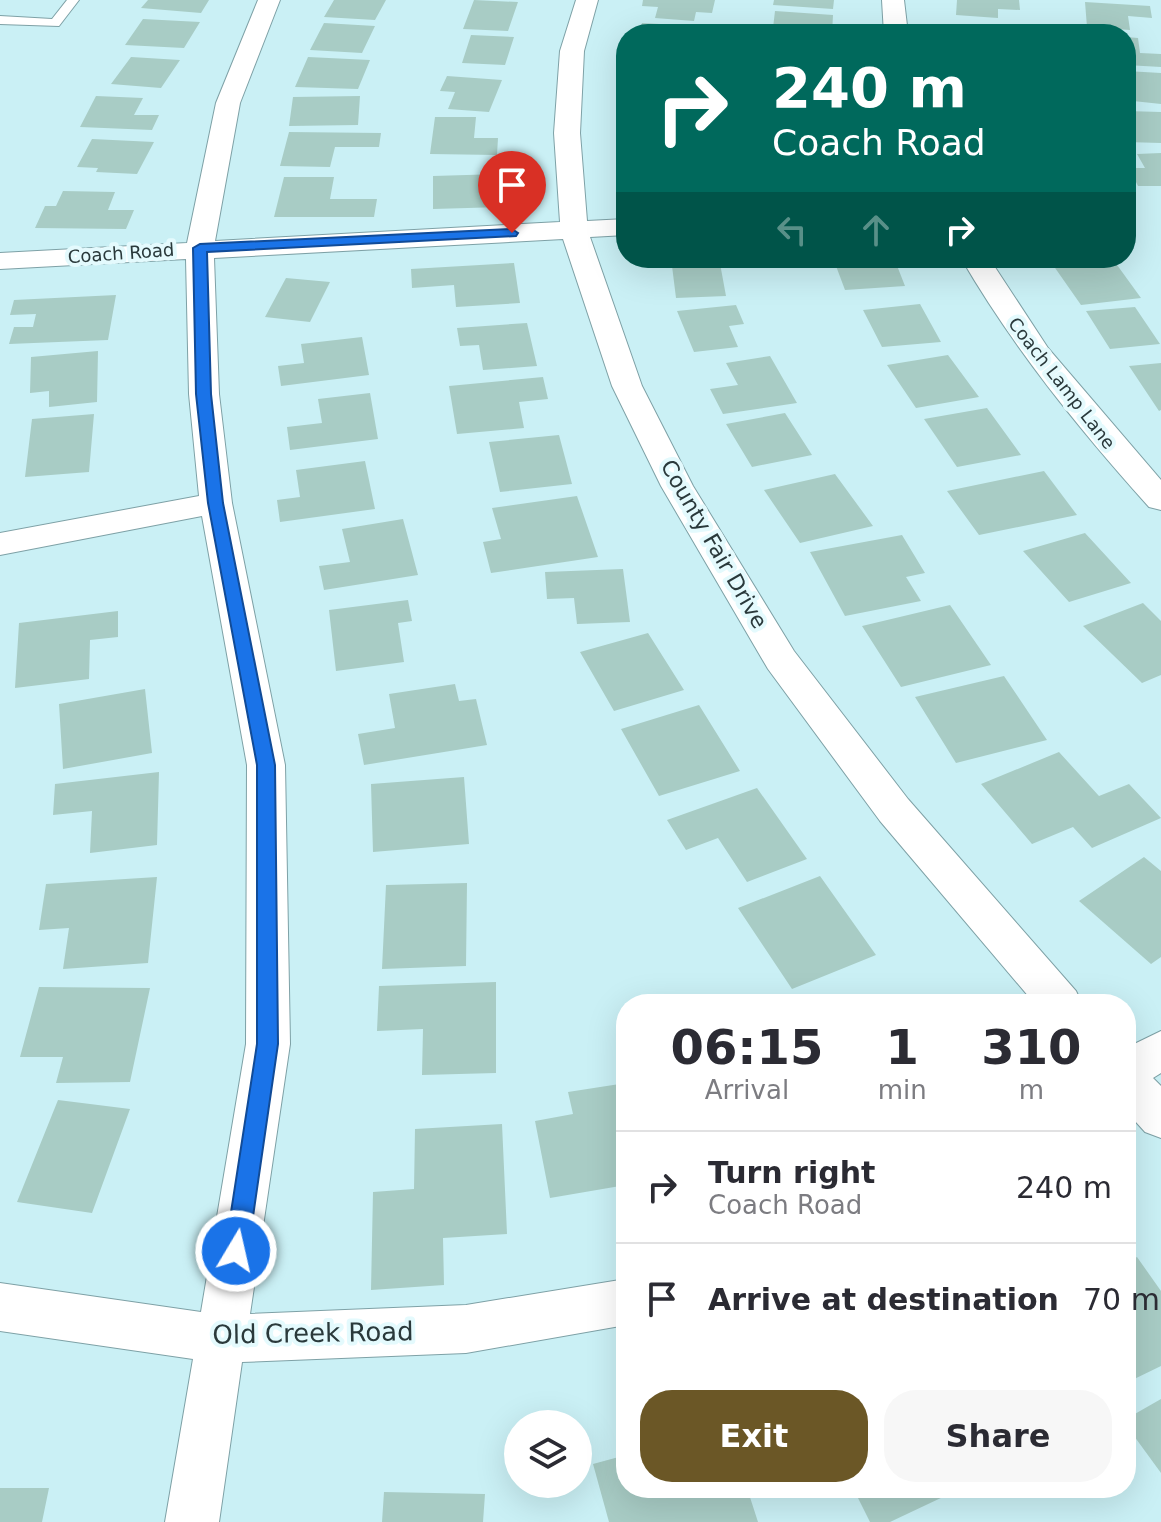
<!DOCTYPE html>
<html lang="en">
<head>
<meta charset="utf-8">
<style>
  body { margin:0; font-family:"DejaVu Sans",sans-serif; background:#f7f7f7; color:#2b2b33; height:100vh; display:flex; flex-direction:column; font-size:30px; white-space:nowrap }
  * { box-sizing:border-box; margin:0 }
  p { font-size:26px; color:#7c7c81 }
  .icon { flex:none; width:44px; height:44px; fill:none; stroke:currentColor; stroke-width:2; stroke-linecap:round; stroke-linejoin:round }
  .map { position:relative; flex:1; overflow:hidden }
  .details { position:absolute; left:616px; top:994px; width:520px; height:504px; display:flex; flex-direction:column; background:#fff; border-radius:32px; box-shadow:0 8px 32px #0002 }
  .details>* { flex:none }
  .top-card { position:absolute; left:616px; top:24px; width:520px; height:244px; border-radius:32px; box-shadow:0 8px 32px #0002; background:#00695c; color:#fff; overflow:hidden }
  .controls { position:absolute; left:504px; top:1410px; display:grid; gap:16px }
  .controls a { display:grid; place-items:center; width:88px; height:88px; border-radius:50%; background:#fff; box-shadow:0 8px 32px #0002; font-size:40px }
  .pin { position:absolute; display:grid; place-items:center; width:68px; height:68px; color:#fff; margin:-82px -34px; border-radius:50% 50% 50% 0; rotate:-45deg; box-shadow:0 0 8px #0007 }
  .pin .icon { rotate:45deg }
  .me { position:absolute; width:88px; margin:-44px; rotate:9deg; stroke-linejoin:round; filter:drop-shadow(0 0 6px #0008) }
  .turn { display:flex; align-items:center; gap:28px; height:168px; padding:0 24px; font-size:36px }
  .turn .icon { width:104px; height:104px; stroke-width:2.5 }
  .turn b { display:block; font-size:56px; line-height:68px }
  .lanes { display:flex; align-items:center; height:76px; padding:0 24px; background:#0003; justify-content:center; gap:40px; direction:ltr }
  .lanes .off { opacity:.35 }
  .eta { display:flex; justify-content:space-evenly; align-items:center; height:136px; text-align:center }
  .eta b { font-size:48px; font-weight:700; line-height:56px }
  .primary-button { display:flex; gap:16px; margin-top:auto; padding:16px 24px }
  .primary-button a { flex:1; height:92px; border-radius:32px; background:#6b5726; color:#fff; font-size:32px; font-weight:700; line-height:92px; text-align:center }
  .primary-button a+a { background:#f7f7f7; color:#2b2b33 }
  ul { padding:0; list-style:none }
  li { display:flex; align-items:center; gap:24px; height:112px; padding:0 24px; border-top:2px solid #e1e1e2 }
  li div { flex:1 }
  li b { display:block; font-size:30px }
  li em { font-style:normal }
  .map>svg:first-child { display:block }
  .building { fill:#a8ccc5 }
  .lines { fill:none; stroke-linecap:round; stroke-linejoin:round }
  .service-casing { stroke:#7ea1a6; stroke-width:2 }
  .minor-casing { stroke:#7ea1a6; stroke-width:2 }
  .service { fill:#fff; fill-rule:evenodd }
  .minor { fill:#fff; fill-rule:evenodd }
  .route { fill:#1a73e8; stroke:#114b97; stroke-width:2 }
  .labels { text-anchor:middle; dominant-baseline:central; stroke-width:8; stroke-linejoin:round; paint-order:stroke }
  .far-street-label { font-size:18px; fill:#2a393b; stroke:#e4fafd }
  .street-label { font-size:22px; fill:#2a393b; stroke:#e4fafd }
  .near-street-label { font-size:26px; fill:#2a393b; stroke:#e4fafd }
</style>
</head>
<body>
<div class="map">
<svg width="1161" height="1522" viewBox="0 0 1161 1522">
  <rect width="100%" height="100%" fill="#caf0f5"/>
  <path class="building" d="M 148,0 L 209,0 L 201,13 L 141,8 Z
    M 334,0 L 386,0 L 375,20 L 324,17 Z
    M 474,0 L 518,2 L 508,31 L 463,29 Z
    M 643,0 L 715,0 L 712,13 L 696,12 L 694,21 L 655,18 L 658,7 L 642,6 Z
    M 774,0 L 834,0 L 833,9 L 773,5 Z
    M 957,0 L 1019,0 L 1020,10 L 998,9 L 998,18 L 956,15 Z
    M 1085,2 L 1150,6 L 1152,18 L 1128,16 L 1130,30 L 1087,27 Z
    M 775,11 L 833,15 L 832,34 L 787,34 L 787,29 L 773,28 Z
    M 143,19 L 200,22 L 184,48 L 125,45 Z
    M 324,23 L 375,26 L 362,53 L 310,50 Z
    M 642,23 L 697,26 L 696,34 L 639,34 Z
    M 959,25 L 1030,30 L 1030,34 L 959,34 Z
    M 471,35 L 514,37 L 505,65 L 462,63 Z
    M 1126,37 L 1138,38 L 1140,53 L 1161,54 L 1161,67 L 1126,65 Z
    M 131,57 L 180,60 L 161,88 L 111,84 Z
    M 308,57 L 370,60 L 358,89 L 295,87 Z
    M 1126,71 L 1161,73 L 1161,104 L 1133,101 L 1131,86 L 1126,85 Z
    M 447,76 L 502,80 L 489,112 L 448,109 L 455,92 L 440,91 Z
    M 96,96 L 143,98 L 134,115 L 159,115 L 152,130 L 80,127 Z
    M 360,96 L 358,125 L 289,126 L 293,97 Z
    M 1126,111 L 1161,112 L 1161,143 L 1126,142 Z
    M 435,117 L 476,117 L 474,138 L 498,138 L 497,155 L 430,154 Z
    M 289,132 L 381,133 L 379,147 L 335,147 L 330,167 L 280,166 Z
    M 92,139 L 154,142 L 137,174 L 96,172 L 98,168 L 77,167 Z
    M 1161,153 L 1161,186 L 1138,186 L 1129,168 L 1145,168 L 1137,154 Z
    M 500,174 L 502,207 L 433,209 L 433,176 Z
    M 284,177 L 334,177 L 330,199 L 377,199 L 374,217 L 274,217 Z
    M 63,191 L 115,192 L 108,210 L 134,210 L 126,229 L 35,228 L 45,206 L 56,206 Z
    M 671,258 L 719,258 L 726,296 L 676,298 Z
    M 737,258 L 761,258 L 756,267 L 735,263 Z
    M 833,258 L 894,258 L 905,286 L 845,290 Z
    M 1112,258 L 1141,298 L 1081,305 L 1053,265 Z
    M 514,263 L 520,303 L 456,307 L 454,285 L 412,288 L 411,269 Z
    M 286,278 L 330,282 L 310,322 L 265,317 Z
    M 116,295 L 108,340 L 9,344 L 14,327 L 33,327 L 36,314 L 10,315 L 14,300 Z
    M 920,304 L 941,342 L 882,347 L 863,310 Z
    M 736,305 L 744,324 L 729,326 L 738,347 L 694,352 L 677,311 Z
    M 1135,307 L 1160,344 L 1110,349 L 1086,311 Z
    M 527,323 L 537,366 L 483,370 L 479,345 L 460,346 L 457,328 Z
    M 362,337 L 369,375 L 281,386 L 278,366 L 304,363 L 301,344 Z
    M 98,351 L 97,402 L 49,407 L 49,391 L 30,393 L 31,357 Z
    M 948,355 L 979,397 L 916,408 L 887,365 Z
    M 770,356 L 797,403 L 723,414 L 710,389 L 738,385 L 726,363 Z
    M 1161,363 L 1161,410 L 1159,411 L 1129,366 Z
    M 543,377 L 548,399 L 519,402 L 524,428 L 457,434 L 449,386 Z
    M 370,393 L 378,439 L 290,450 L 287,427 L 322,423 L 318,399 Z
    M 987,408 L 1021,455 L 957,467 L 924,419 Z
    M 785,413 L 812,455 L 752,467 L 726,424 Z
    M 94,414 L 89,472 L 25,477 L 32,419 Z
    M 559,435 L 572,484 L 500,492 L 489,442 Z
    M 365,461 L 375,509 L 280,522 L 277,500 L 300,497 L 296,470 Z
    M 1044,471 L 1077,515 L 979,535 L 947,491 Z
    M 835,474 L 873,526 L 800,543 L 764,490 Z
    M 577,496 L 598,557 L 491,573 L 483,542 L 501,539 L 492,508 Z
    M 403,519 L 418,575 L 324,590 L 319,566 L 350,562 L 342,529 Z
    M 1085,533 L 1131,583 L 1069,602 L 1023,551 Z
    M 902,535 L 925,573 L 906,577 L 921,601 L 845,616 L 810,552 Z
    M 623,569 L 630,622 L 577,624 L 574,598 L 547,599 L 545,572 Z
    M 408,600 L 412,621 L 398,623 L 404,662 L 336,671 L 329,610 Z
    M 1143,603 L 1161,621 L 1161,675 L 1142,683 L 1083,626 Z
    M 950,605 L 991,665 L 901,687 L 862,626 Z
    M 118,611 L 118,637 L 90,640 L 89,679 L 15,688 L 19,623 Z
    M 648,633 L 684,690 L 614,711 L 580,652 Z
    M 1004,676 L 1047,740 L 956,763 L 915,697 Z
    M 455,684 L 459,701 L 476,699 L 487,745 L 364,765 L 358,734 L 395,728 L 389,694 Z
    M 145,689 L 152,753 L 63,769 L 59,704 Z
    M 699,705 L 740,771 L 659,796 L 621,729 Z
    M 1059,752 L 1099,796 L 1129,784 L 1161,818 L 1092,848 L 1073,827 L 1032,844 L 981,784 Z
    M 159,772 L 157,845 L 90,853 L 92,811 L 53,815 L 55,784 Z
    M 464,777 L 469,844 L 373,852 L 371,784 Z
    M 757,788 L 807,859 L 747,882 L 718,838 L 686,850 L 667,820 Z
    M 1144,857 L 1161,871 L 1161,957 L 1151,964 L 1079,901 Z
    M 820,876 L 876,955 L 792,989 L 738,908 Z
    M 157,877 L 148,963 L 63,969 L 69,928 L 39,930 L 46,884 Z
    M 467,883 L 466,966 L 382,969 L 386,885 Z
    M 496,982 L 496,1073 L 422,1075 L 423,1029 L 377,1031 L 379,986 Z
    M 39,987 L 150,988 L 130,1082 L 56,1083 L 63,1057 L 20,1057 Z
    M 626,1083 L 626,1185 L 550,1198 L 535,1121 L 573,1114 L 568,1092 Z
    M 58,1100 L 130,1109 L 92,1213 L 17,1202 Z
    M 502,1124 L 507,1234 L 443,1238 L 444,1285 L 371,1290 L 373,1192 L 414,1189 L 415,1129 Z
    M 1137,1257 L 1161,1291 L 1161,1366 L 1126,1383 L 1126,1263 Z
    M 1161,1399 L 1161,1473 L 1126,1425 L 1126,1419 Z
    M 626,1455 L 626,1488 L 747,1488 L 758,1522 L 609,1522 L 593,1464 Z
    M 0,1488 L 49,1488 L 42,1522 L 0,1522 Z
    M 853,1488 L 962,1488 L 890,1522 L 870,1522 Z
    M 384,1492 L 485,1494 L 483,1522 L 382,1522 Z"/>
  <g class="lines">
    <g class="service-casing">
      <path id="service" d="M 67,0 L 79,0 L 59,26 L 0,24 L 0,16 L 52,19 Z"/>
    </g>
    <g class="minor-casing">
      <path id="minor" d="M 258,0 L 280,0 L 240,103 L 215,241 L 560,222 L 554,133 L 560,51 L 576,0 L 598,0 L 584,51 L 580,133 L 587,221 L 626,219 L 626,235 L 590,237 L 642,386 L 693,486 L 794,651 L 908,799 L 1076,991 L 1082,1004 L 1035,1004 L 880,821 L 768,669 L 661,486 L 612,386 L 563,239 L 214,258 L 219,394 L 232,503 L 285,765 L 290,1044 L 250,1314 L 466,1305 L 626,1279 L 626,1325 L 466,1353 L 242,1362 L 219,1522 L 165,1522 L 193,1359 L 0,1331 L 0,1283 L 201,1312 L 246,1044 L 247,765 L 202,516 L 0,555 L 0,533 L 199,496 L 189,394 L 186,259 L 0,269 L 0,253 L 187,243 L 216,103 Z
        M 882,0 L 904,0 L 908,34 L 884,34 Z
        M 961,258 L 989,258 L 1048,348 L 1161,480 L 1161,510 L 1149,507 C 1079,429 1014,349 961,258 Z
        M 1161,1031 L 1161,1073 L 1153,1078 L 1161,1086 L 1161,1138 L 1145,1132 L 1126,1111 L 1126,1048 Z"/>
    </g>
    <use href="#service" class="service"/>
    <use href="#minor" class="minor"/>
  </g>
  <path class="route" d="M 512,229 L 518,233 L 516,236 L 207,252 L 211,394 L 223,503 L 275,765 L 278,1044 L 248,1251 L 244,1258 L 236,1262 L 228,1258 L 225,1251 L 257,1044 L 257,765 L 208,503 L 196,394 L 193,248 L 200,244 Z"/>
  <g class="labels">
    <g class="far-street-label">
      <text transform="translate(121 253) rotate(-4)">Coach Road</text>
      <text transform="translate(1062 383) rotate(52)">Coach Lamp Lane</text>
    </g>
    <g class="street-label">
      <text transform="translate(714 544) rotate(60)">County Fair Drive</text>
    </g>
    <g class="near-street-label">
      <text transform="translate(313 1333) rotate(-1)">Old Creek Road</text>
    </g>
  </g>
</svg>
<div class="controls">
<a><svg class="icon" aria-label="layers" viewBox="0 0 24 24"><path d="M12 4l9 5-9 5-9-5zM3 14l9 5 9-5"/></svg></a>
</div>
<div class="pin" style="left:512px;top:233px;background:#d93025"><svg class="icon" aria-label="arrive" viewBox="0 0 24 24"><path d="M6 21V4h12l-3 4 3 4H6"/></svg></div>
<svg class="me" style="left:236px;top:1251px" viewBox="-20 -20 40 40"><circle r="17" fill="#1a73e8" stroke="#fff" stroke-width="3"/><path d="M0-11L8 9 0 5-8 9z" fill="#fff"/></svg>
<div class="top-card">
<div class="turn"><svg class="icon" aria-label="right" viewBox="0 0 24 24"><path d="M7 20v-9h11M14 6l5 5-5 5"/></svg><div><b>240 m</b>Coach Road</div></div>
<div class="lanes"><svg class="icon off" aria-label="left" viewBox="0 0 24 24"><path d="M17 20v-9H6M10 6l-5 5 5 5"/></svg><svg class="icon off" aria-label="ahead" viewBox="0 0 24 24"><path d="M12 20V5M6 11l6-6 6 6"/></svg><svg class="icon" aria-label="right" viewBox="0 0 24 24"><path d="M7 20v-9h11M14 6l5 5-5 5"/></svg></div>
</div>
<section class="details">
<div class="eta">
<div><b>06:15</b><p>Arrival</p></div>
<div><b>1</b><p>min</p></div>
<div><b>310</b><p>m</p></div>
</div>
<ul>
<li><svg class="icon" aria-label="right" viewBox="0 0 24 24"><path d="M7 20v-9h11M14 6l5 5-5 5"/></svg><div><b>Turn right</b><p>Coach Road</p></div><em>240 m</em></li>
<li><svg class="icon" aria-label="arrive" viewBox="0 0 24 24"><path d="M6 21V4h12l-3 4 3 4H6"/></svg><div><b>Arrive at destination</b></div><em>70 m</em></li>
</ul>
<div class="primary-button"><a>Exit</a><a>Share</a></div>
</section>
</div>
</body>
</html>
